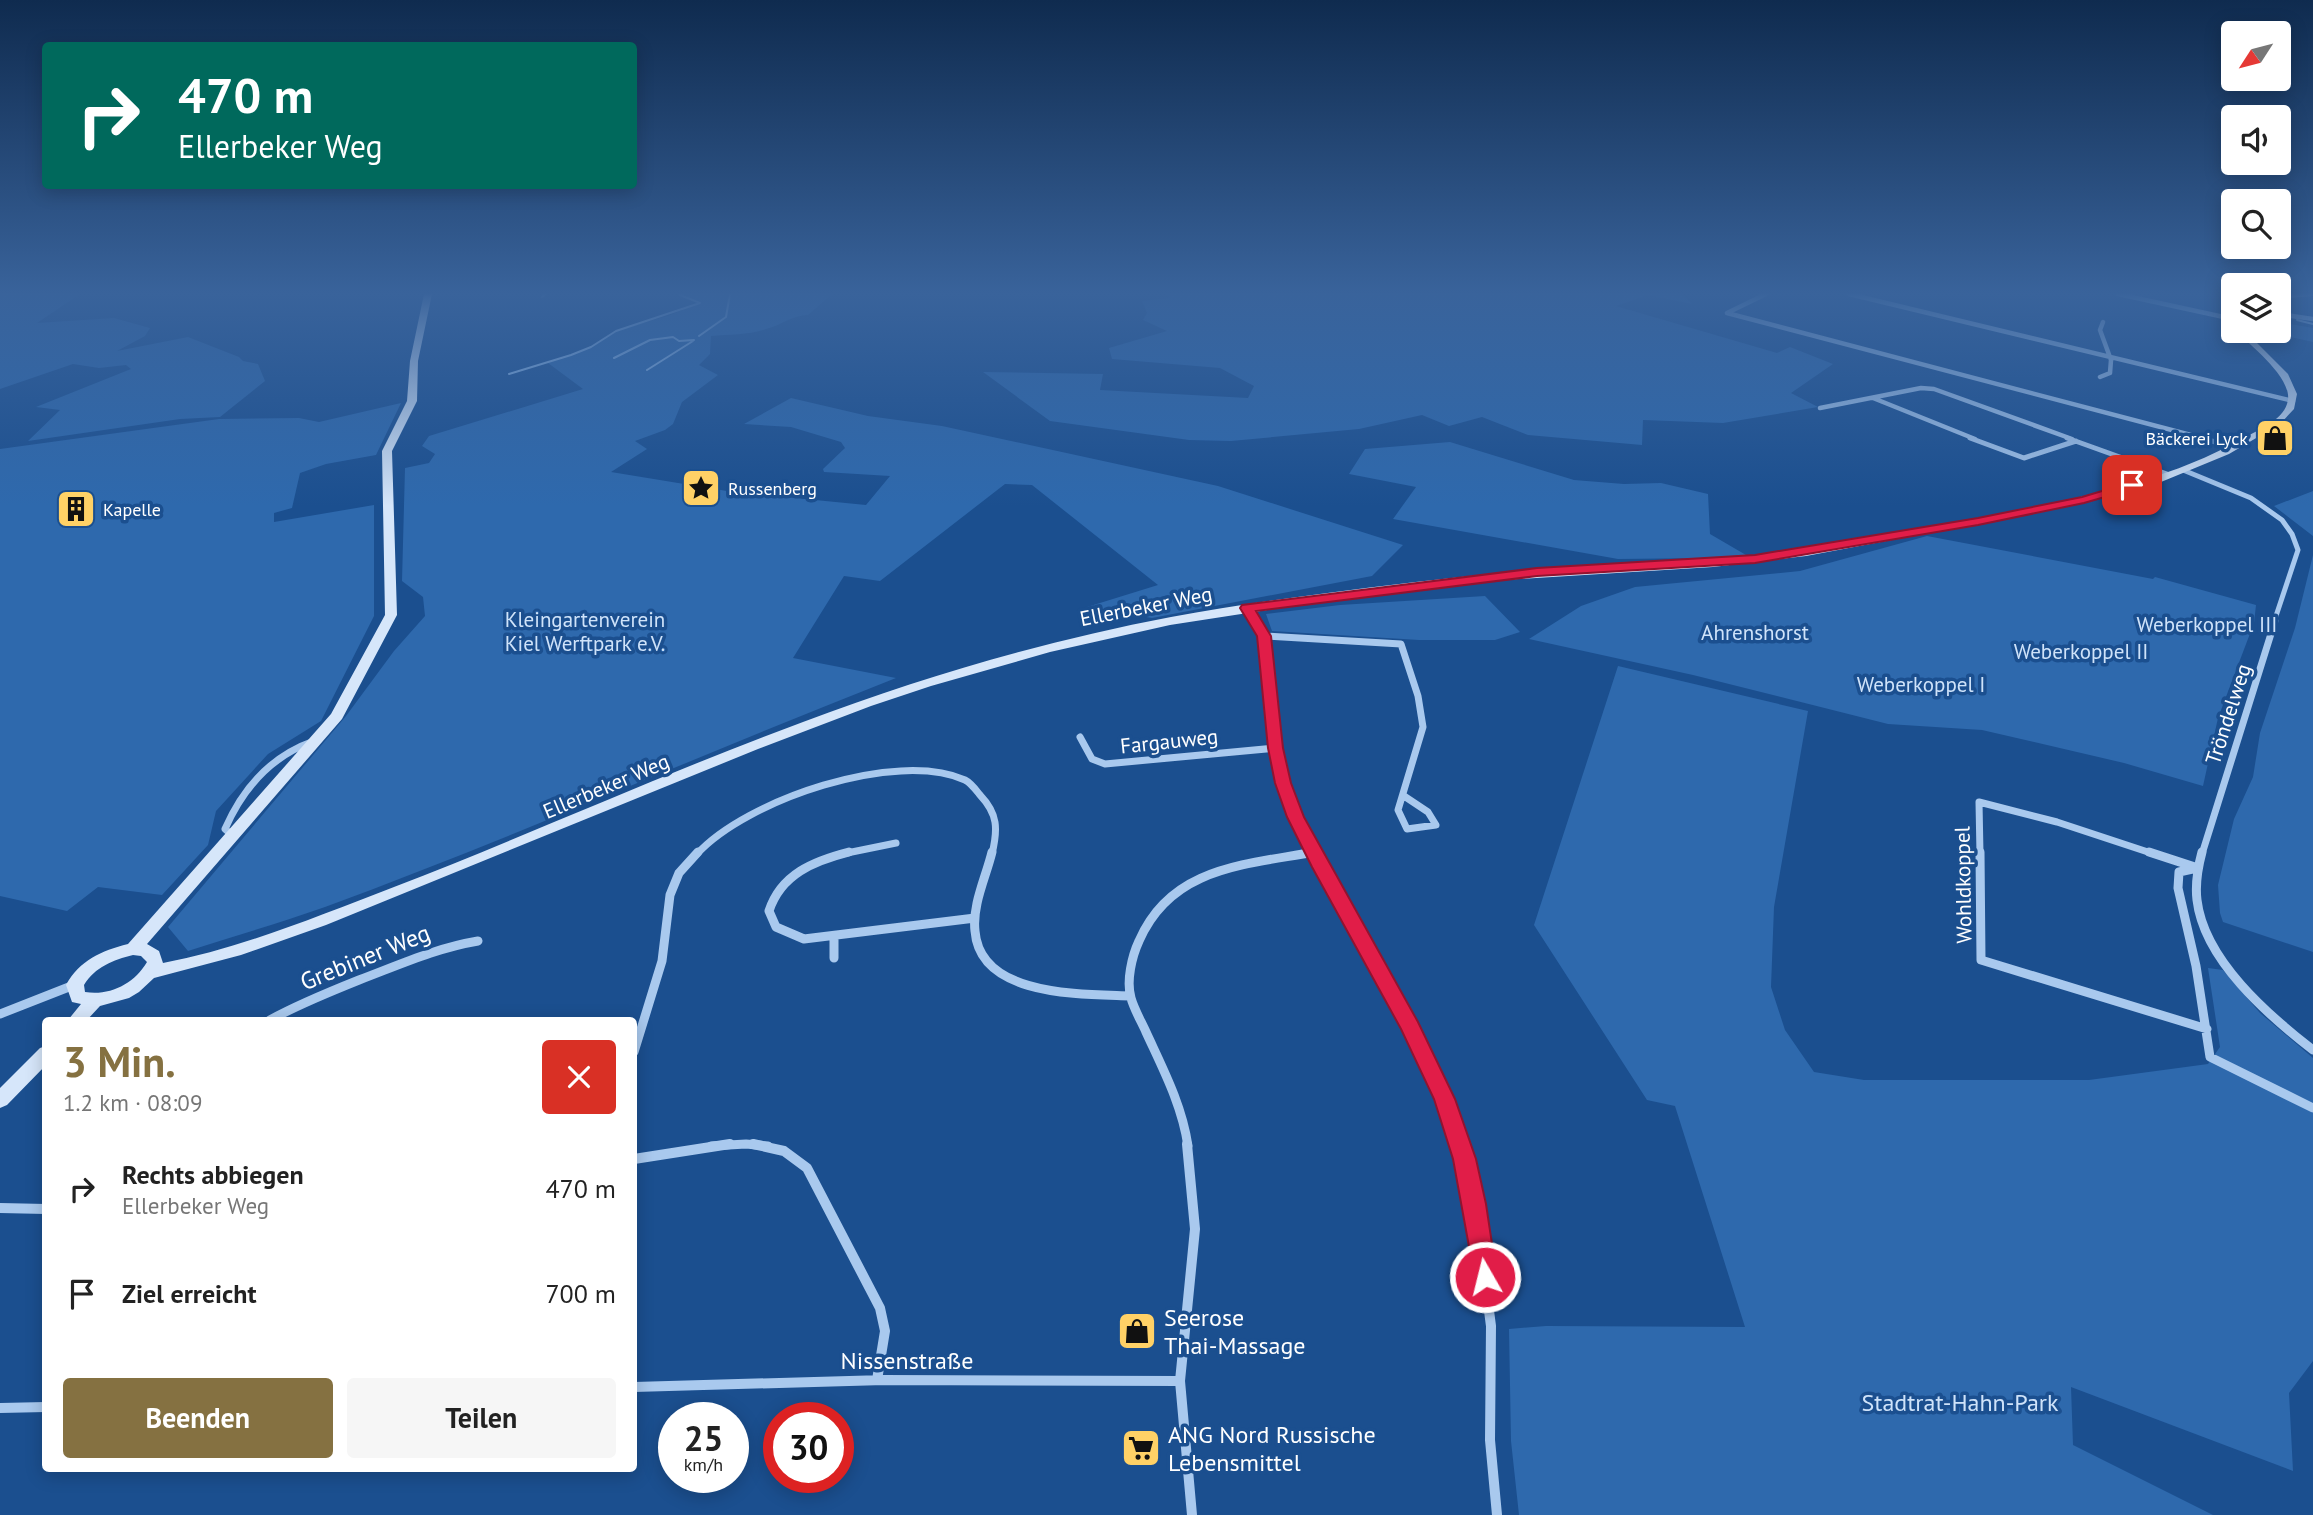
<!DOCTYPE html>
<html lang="de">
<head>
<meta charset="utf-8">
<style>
  body { margin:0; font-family:"PT Sans",sans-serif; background:#f6f6f6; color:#222; height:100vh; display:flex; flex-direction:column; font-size:26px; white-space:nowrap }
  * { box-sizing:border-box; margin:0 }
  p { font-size:23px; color:#767676 }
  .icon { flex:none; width:38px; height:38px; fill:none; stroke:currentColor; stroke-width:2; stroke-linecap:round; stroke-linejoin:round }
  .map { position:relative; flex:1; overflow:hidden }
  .sheet { position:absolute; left:42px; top:1017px; width:595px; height:455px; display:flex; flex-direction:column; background:#fff; border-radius:7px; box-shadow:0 4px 18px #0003 }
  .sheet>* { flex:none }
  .banner { position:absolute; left:42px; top:42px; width:595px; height:147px; border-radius:7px; box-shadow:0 4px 18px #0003; background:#00695c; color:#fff; overflow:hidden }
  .needle { width:46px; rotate:234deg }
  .controls { position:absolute; left:2221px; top:21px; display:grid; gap:14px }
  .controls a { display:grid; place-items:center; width:70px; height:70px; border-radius:7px; background:#fff; box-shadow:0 4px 18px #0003; font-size:35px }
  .speed { position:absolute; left:658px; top:1402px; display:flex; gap:14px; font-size:35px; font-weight:700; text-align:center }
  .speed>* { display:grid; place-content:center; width:91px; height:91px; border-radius:50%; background:#fff; box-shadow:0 4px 18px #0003; line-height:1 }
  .speed small { font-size:18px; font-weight:400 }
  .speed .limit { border:10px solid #d22; background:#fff; color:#111 }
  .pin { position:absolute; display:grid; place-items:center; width:60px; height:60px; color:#fff; margin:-30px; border-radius:14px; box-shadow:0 4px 10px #0006 }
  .me { position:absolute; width:77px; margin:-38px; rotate:352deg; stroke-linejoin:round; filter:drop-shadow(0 0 5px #0008) }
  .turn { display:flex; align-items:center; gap:24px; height:147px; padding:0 21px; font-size:32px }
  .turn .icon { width:91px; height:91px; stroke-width:2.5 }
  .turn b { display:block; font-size:49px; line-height:60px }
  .round { display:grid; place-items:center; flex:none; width:74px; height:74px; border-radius:7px; background:#f6f6f6 }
  .headline { display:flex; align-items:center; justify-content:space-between; height:119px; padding:0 21px }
  h1 { font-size:42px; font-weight:700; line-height:52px; color:#857141 }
  .action { display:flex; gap:14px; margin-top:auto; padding:14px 21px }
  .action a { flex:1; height:80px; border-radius:7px; background:#857141; color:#fff; font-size:28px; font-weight:700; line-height:80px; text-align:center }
  .action a+a { background:#f6f6f6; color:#222 }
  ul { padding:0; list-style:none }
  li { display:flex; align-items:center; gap:21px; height:105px; padding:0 21px }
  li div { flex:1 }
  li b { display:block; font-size:26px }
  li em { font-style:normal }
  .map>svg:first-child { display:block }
  .green { fill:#2e69ad }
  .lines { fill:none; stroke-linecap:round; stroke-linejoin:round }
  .stream { stroke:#9cc4f0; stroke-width:2 }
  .street-far4 { stroke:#a9c9ee; stroke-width:4.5 }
  .street-far3 { stroke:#a9c9ee; stroke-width:5 }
  .street-far2 { stroke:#a9c9ee; stroke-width:7 }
  .street-far1 { stroke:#a9c9ee; stroke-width:9 }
  .street { stroke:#a9c9ee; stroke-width:10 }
  .secondary { fill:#d6e6fa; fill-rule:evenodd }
  .route { fill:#e11d48; stroke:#92132f; stroke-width:2 }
  .labels { text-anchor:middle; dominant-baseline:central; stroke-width:7; stroke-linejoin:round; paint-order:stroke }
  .far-poi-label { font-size:18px; fill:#fff; stroke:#1b4f8f; text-anchor:start }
  .street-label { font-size:21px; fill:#fff; stroke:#1b4f8f }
  .park-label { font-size:21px; fill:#cfe3fa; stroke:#1b4f8f }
  .near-street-label { font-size:24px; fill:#fff; stroke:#1b4f8f }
  .near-poi-label { font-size:24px; fill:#fff; stroke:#1b4f8f; text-anchor:start }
  .near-park-label { font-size:24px; fill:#cfe3fa; stroke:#1b4f8f }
</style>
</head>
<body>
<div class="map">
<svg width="2313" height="1515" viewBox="0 0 2313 1515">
  <rect width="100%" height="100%" fill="#1b4f8f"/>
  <path class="green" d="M 0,294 L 80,294 L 37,323 L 114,318 L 150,328 L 145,336 L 117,351 L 188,337 L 239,357 L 243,361 L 258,364 L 265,381 L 220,417 L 180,419 L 28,441 L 60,410 L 36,407 L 131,369 L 126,365 L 99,368 L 73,364 L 0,389 Z
    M 682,294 L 832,294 L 808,315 C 792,315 782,325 766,329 C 748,335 730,334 711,336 L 710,354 L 699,365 L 718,375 L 682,402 L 673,424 L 665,430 L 635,441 L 647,449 L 611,472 L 733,492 L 866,505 L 890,476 L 824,472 L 823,469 L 845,448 L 841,442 L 791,427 L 744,424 L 791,398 L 868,416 L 942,426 L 1218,486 L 1403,545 L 1372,576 L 1152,618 L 1087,607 L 1158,585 L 1032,485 L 1005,484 L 880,581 L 844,576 L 793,658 L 896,678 C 705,753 517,836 325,907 C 280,923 234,936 188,951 L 168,927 L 346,716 L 394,651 L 425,616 L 423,597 L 402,581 L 405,468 L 429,463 L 435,454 L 422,446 L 429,436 L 583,389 L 548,363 L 591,347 L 616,331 L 670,315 L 700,303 L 680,295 Z
    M 1167,294 L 1682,294 L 1692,304 L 1648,295 L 1616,306 L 1777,353 L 1790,347 L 1833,364 L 1791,393 L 1818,407 L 1723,423 L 1643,420 L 1642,445 L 1528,435 L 1482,417 L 1449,426 L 1422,415 L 1359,429 L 1231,441 L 1189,440 L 1050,421 L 983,372 L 1103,374 L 1100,390 L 1248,398 L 1254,386 L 1220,368 L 1112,359 L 1109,348 L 1167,331 L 1143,320 L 1147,313 L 1142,301 L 1170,298 Z
    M 2279,322 L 2313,328 L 2313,342 L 2263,331 L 2278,331 Z
    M 401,403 L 376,455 L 326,464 L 300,473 L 292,508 L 274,513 L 274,522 L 374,505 L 374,616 L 321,721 L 268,754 L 216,811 L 208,845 L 162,895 L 98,887 L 67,911 L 0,896 L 0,449 L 219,419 L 299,418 L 319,422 Z
    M 1450,442 L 1574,480 L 1624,484 L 1661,483 L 1708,494 L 1710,534 L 1746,555 L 1706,558 L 1618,559 L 1393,519 L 1416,487 L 1349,474 L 1365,449 Z
    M 2313,491 L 2313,536 L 2274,506 Z
    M 1927,536 L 2153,579 L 2155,577 L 2256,605 L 2254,623 L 2218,718 L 2203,786 L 2124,763 L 1982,730 L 1888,724 L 1693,675 L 1529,639 L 1581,606 L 1635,587 L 1800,571 Z
    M 2313,555 L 2313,952 L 2223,922 L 2220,913 L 2218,885 L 2234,819 L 2253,777 L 2260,733 L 2295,628 Z
    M 1485,596 L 1520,632 L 1495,640 L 1419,640 L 1272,631 L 1266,614 L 1340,605 Z
    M 1618,666 L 1808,711 L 1774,907 L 1771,987 L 1785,1030 L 1814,1072 L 1864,1080 L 2089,1080 L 2208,1064 L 2220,1047 L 2208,968 L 2223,970 L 2260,1013 L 2313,1058 L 2313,1361 L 2289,1393 L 2293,1471 L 2071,1387 L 2073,1445 L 2213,1515 L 1519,1515 L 1511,1441 L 1509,1329 L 1546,1326 L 1745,1327 L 1675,1106 L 1647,1100 L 1534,925 Z"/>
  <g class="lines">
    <path class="stream" d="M 542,297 L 546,294
      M 2297,320 L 2313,324
      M 699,336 L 726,317 L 730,294
      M 614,358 L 650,340 L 673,337 L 679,341 L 694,340
      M 647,370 L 693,341
      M 509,374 L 571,355 L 591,347 L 616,331 L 700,303 L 680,295 L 682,294"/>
    <path class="street-far4" d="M 1849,294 L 2293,401
      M 2118,294 L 2233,319
      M 1727,313 L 2206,439
      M 1727,313 L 1766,294
      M 2278,314 L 2313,319
      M 2100,377 L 2110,373 L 2111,360 L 2100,330 L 2103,322
      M 1873,398 L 1975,439
      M 1820,408 L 1921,388 L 1934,389 L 2072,439"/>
    <path class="street-far3" d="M 1970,438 L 2024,458 L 2076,441
      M 2067,438 L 2167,474
      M 2200,438 L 2235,447
      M 2183,470 L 2251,498 L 2282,520 L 2292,534 L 2298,550 L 2274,622
      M 1247,608 L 1256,622"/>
    <path class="street-far2" d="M 1255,621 L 1264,636 C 1269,684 1269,739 1284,785 C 1292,809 1304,831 1316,854
      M 1264,636 L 1401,644 L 1418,696 L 1423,727 L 1398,810 L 1407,829 L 1436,825 L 1428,812 L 1404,796
      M 1080,737 L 1092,759 L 1105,764 L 1276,748
      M 232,835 L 225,829 C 243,788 271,756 314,741
      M 697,854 C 746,800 896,749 965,780 C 971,783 976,790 980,795 C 998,814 998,829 992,854
      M 842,854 L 896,843
      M 1305,854 L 1314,852
      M 1980,854 L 1979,802 L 2057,822 L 2154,854
      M 2202,854 L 2275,621"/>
    <path class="street-far1" d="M 849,852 C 814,861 781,874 769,911 L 776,927 L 804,939 L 975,918
      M 992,852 C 986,877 972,905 975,931 C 980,997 1081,994 1130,996
      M 1315,852 L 1429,1065 L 1452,1118 L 1460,1146
      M 1980,852 L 1981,960 L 2207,1029
      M 2149,852 L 2198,868
      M 2202,852 C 2198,867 2195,884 2197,900 C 2204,960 2268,1015 2313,1050
      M 2197,868 L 2179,872 L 2178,888 L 2196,966 L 2210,1057 L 2313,1108
      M 834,937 L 834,958
      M 0,1014 L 74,985
      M 270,1020 C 299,1004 329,992 359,980 C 399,965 436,948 478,941
      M 634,1052 L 662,961 L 670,895 L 679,873 L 698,852
      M 711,1146 L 746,1144 L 768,1146
      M 1188,1146 C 1182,1105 1163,1069 1146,1032 C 1141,1021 1134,1009 1131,998 C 1126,981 1132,956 1139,941 C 1171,867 1244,865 1314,852"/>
    <path class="street" d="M 753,1144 L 784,1151 L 807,1168 L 880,1308 L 885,1331 L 877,1380
      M 1187,1144 L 1195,1229 L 1180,1381 L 1192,1515
      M 1459,1144 L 1475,1204 L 1491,1326 L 1490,1440 L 1497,1515
      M 634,1159 L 730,1144
      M 0,1208 L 46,1209
      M 634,1387 L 884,1380 L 1180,1381
      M 0,1408 L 46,1407"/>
    <path class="secondary" d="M 424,294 L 432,294 L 418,361 L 417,401 L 392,451 L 397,615 L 342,719 L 147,944 L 159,951 L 163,963 C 242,948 318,916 394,887 C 531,834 665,773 803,722 C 922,677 1045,641 1171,617 C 1270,599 1370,587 1470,576 C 1562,566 1655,567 1747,557 C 1828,548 1908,531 1988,516 C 2075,499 2163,483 2242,439 C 2256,431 2282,421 2287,404 C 2296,380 2251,347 2237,331 L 2245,331 L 2288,374 L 2297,394 L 2294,409 L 2280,424 L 2229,454 L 2161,482 L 2051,510 L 1806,556 L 1713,567 L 1503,580 L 1338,599 L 1170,625 L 1050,652 L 931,686 L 871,706 L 758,749 L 326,925 L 241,955 L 154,978 L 139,992 L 129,998 L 100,1006 L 87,1020 L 68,1020 L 81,1004 L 72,1002 L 66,985 C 80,960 101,951 128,944 L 331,714 L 385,615 L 382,451 L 407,401 L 410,361 ZM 133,955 L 141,956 L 147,962 C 134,984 110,996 85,992 L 84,985 C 95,967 113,960 133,955 Z
      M 2313,294 L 2313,296 L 2278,299 L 2278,295 Z
      M 46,1046 L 46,1065 L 7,1105 L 0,1108 L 0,1088 L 40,1048 Z"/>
  </g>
  <linearGradient id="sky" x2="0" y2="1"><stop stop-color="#0f2b4f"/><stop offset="0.58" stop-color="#39639b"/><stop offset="1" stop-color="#39639b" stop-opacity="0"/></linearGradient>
  <rect width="2313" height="506" fill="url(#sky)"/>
  <path class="route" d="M 2132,482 L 2136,483 L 2136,488 L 2084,503 L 1978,525 L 1755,563 L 1537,576 L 1256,611 L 1271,636 L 1283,748 L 1291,783 L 1304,817 L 1418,1022 L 1455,1099 L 1476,1159 L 1486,1204 L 1497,1277 L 1493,1285 L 1485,1288 L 1476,1285 L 1453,1159 L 1434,1099 L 1401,1029 L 1312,867 L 1287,817 L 1275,783 L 1268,748 L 1257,636 L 1240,608 L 1242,605 L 1537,568 L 1755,555 L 1978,518 L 2082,497 Z"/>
  <defs>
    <g id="shop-square" transform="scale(2.0125)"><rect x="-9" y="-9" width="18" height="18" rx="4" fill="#ffd166" stroke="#1b4f8f"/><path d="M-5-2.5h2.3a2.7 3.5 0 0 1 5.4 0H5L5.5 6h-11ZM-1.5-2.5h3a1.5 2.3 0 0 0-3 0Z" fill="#111"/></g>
    <g id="sight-square" transform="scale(2.0125)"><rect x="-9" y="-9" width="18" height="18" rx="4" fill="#ffd166" stroke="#1b4f8f"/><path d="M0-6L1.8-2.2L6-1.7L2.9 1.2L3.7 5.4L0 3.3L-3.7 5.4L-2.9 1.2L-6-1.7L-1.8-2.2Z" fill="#111"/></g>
    <g id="building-square" transform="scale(2.0125)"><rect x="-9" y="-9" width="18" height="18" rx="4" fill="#ffd166" stroke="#1b4f8f"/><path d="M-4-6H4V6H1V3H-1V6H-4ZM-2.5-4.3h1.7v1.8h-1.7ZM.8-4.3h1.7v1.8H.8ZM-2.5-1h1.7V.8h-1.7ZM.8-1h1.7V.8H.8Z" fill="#111"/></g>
    <g id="supermarket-square" transform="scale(2.0125)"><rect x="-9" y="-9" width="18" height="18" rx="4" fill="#ffd166" stroke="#1b4f8f"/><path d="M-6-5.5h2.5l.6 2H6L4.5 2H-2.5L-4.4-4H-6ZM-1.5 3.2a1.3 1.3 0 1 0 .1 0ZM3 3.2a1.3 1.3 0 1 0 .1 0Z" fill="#111"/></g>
  </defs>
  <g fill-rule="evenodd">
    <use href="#shop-square" x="2275" y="438"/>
    <use href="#sight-square" x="701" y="488"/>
    <use href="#building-square" x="76" y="509"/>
    <use href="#shop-square" x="1137" y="1331"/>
    <use href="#supermarket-square" x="1141" y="1448"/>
  </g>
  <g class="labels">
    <g class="far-poi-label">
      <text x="2248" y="438" text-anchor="end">Bäckerei Lyck</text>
      <text x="728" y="488">Russenberg</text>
      <text x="103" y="509">Kapelle</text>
    </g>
    <g class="street-label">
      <text transform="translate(1146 606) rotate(-11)">Ellerbeker Weg</text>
      <text transform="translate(2228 714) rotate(-72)">Tröndelweg</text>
      <text transform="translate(1169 741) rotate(-6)">Fargauweg</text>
      <text transform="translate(606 786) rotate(-23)">Ellerbeker Weg</text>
      <text transform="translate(1963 885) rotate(-91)">Wohldkoppel</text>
    </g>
    <g class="park-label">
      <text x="585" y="619">Kleingartenverein<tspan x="585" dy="24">Kiel Werftpark e.V.</tspan></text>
      <text x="2207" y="624">Weberkoppel III</text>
      <text x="1755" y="632">Ahrenshorst</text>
      <text x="2081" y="651">Weberkoppel II</text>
      <text x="1921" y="684">Weberkoppel I</text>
    </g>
    <g class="near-street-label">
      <text transform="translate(365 957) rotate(-22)">Grebiner Weg</text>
      <text x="907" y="1360">Nissenstraße</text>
    </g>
    <g class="near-poi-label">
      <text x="1164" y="1317">Seerose<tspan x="1164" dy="28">Thai-Massage</tspan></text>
      <text x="1168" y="1434">ANG Nord Russische<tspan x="1168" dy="28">Lebensmittel</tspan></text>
    </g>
    <g class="near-park-label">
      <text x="1960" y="1402">Stadtrat-Hahn-Park</text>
    </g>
  </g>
</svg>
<div class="controls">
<a><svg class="needle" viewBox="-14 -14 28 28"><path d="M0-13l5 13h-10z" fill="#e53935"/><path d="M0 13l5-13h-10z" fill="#767676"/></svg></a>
<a><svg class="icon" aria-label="sound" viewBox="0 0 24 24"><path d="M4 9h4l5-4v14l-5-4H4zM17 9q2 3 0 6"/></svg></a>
<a><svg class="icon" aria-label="search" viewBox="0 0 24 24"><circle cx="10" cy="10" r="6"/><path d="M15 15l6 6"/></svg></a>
<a><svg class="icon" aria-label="layers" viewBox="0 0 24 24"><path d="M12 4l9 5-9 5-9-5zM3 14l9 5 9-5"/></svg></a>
</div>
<div class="speed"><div>25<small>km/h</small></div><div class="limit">30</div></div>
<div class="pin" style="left:2132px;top:485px;background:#d93025"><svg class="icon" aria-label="arrive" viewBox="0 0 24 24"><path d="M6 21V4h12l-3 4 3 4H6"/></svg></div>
<svg class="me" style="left:1485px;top:1277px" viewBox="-20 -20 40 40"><circle r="17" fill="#e11d48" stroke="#fff" stroke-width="3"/><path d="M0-11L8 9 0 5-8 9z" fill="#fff"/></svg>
<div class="banner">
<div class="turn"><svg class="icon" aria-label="right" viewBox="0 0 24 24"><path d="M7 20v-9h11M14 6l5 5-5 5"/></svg><div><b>470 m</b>Ellerbeker Weg</div></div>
</div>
<section class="sheet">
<div class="headline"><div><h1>3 Min.</h1><p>1.2 km · 08:09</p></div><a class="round" style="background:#d93025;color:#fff"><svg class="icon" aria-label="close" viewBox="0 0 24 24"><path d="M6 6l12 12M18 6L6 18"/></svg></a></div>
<ul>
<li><svg class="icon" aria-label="right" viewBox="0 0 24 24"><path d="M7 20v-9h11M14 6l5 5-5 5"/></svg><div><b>Rechts abbiegen</b><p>Ellerbeker Weg</p></div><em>470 m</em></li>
<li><svg class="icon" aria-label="arrive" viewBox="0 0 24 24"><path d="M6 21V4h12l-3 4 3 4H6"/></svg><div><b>Ziel erreicht</b></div><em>700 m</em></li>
</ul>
<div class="action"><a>Beenden</a><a>Teilen</a></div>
</section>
</div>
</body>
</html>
